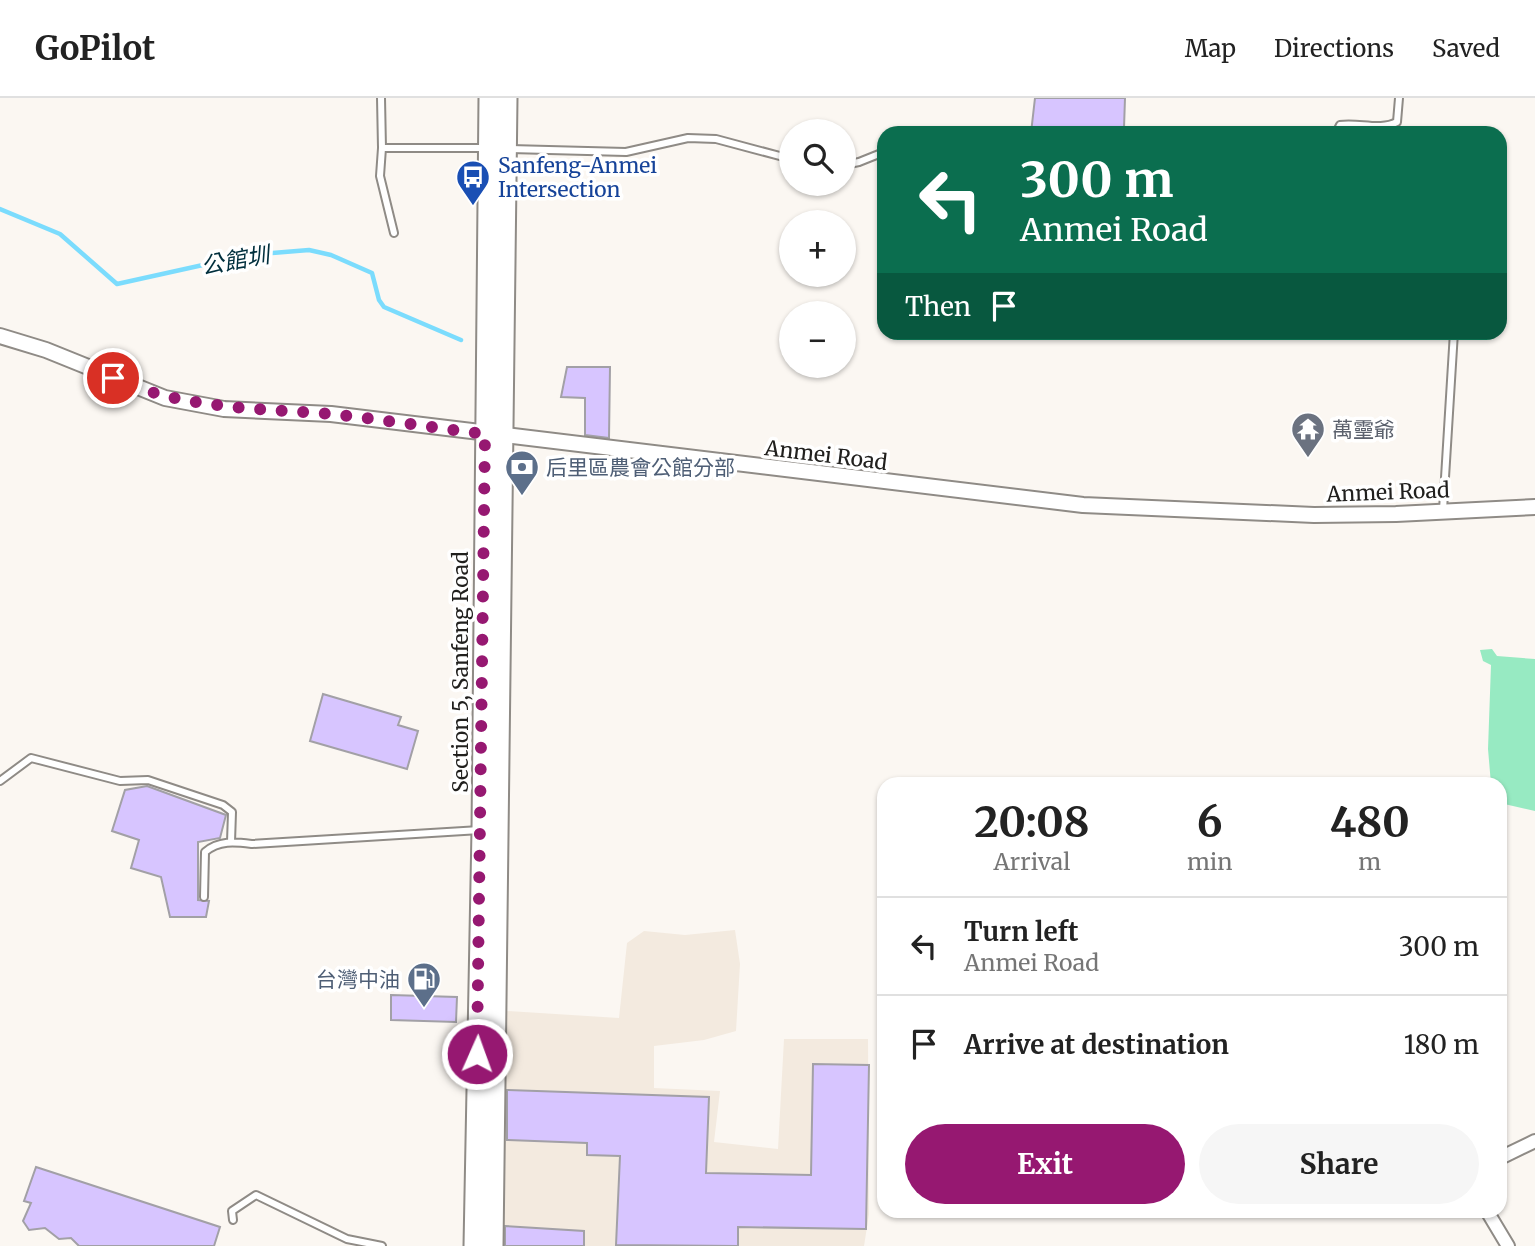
<!DOCTYPE html>
<html lang="en">
<head>
<meta charset="utf-8">
<style>
  body { margin:0; font-family:Merriweather,"Noto Sans TC",serif; background:#f6f6f6; color:#222; height:100vh; display:flex; flex-direction:column; font-size:26px; white-space:nowrap }
  * { box-sizing:border-box; margin:0 }
  p { font-size:23px; color:#767676 }
  .icon { flex:none; width:38px; height:38px; fill:none; stroke:currentColor; stroke-width:2; stroke-linecap:round; stroke-linejoin:round }
  .map { position:relative; flex:1; overflow:hidden }
  .drawer { position:absolute; left:877px; top:679px; width:630px; height:441px; display:flex; flex-direction:column; background:#fff; border-radius:21px; box-shadow:0 2px 5px #0004 }
  .drawer>* { flex:none }
  .banner { position:absolute; left:877px; top:28px; width:630px; height:214px; border-radius:21px; box-shadow:0 2px 5px #0004; background:#0b6e4f; color:#fff; overflow:hidden }
  .fabs { position:absolute; left:779px; top:21px; display:grid; gap:14px }
  .fabs a { display:grid; place-items:center; width:77px; height:77px; border-radius:50%; background:#fff; box-shadow:0 2px 5px #0004; font-size:35px }
  .pin { position:absolute; display:grid; place-items:center; width:60px; height:60px; color:#fff; margin:-30px; border:4px solid #fff; border-radius:50%; box-shadow:0 2px 7px #0007 }
  .me { position:absolute; width:77px; margin:-38px; rotate:2deg; stroke-linejoin:round; filter:drop-shadow(0 0 5px #0008) }
  .turn { display:flex; align-items:center; gap:24px; height:147px; padding:0 28px; font-size:32px }
  .turn .icon { width:91px; height:91px; stroke-width:2.5 }
  .turn b { display:block; font-size:49px; line-height:60px }
  .then { display:flex; align-items:center; height:66px; padding:0 28px; background:#0003; gap:14px; font-size:26px }
  .eta { display:flex; justify-content:space-evenly; align-items:center; height:119px; text-align:center }
  .eta b { font-size:42px; font-weight:700; line-height:49px }
  .cta { display:flex; gap:14px; margin-top:auto; padding:14px 28px }
  .cta a { flex:1; height:80px; border-radius:42px; background:#961871; color:#fff; font-size:28px; font-weight:700; line-height:80px; text-align:center }
  .cta a+a { background:#f6f6f6; color:#222 }
  ul { padding:0; list-style:none }
  li { display:flex; align-items:center; gap:21px; height:98px; padding:0 28px; border-top:2px solid #e0e0e0 }
  li div { flex:1 }
  li b { display:block; font-size:26px }
  li em { font-style:normal }
  header { display:flex; align-items:center; gap:42px; box-sizing:border-box; height:98px; padding:0 35px; background:#fff; border-bottom:2px solid #e0e0e0 }
  header strong { font-size:33px }
  nav { display:flex; gap:38px; margin-inline-start:auto; font-size:24px }
  .map>svg:first-child { display:block }
  .built { fill:#f3eadf }
  .green { fill:#97eac2 }
  .lines { fill:none; stroke-linecap:round; stroke-linejoin:round }
  .stream { stroke:#7bdcfd; stroke-width:4.5 }
  .building { fill:#d7c5ff; stroke:#a2a0a6; stroke-width:2 }
  .service-casing { stroke:#8f8b86; stroke-width:10 }
  .minor-casing { stroke:#8f8b86; stroke-width:16 }
  .tertiary-casing { stroke:#8f8b86; stroke-width:18 }
  .primary-casing { stroke:#8f8b86; stroke-width:23 }
  .service { stroke:#fff; stroke-width:6 }
  .minor { stroke:#fff; stroke-width:12 }
  .tertiary { stroke:#fff; stroke-width:14 }
  .primary { stroke:#fff; stroke-width:19 }
  .route { stroke:#961871; stroke-width:12; stroke-dasharray:0 21.6 }
  .labels { text-anchor:middle; dominant-baseline:central; stroke-width:7; stroke-linejoin:round; paint-order:stroke }
  .transit-label { font-size:21px; fill:#164399; stroke:#fff; text-anchor:start }
  .worship-label { font-size:21px; fill:#5b616d; stroke:#fff; text-anchor:start }
  .street-label { font-size:21px; fill:#21201e; stroke:#fff }
  .service-label { font-size:21px; fill:#4e5e75; stroke:#fff; text-anchor:start }
  .water-label { font-size:23px; font-style:italic; fill:#002f3d; stroke:#fff }
</style>
</head>
<body>
<header>
<strong>GoPilot</strong>
<nav><a>Map</a><a>Directions</a><a>Saved</a></nav>
</header>
<div class="map">
<svg width="1535" height="1148" viewBox="0 0 1535 1148">
  <rect width="100%" height="100%" fill="#fbf7f2"/>
  <path class="built" d="M 735,832 L 740,866 L 736,933 L 704,942 L 654,948 L 654,990 L 720,993 L 714,1044 L 778,1051 L 784,941 L 868,941 L 869,1116 L 864,1148 L 502,1148 L 506,913 L 619,920 L 627,845 L 644,833 L 685,837 Z"/>
  <path class="green" d="M 1492,551 L 1497,558 L 1535,561 L 1535,713 L 1500,705 L 1500,686 L 1491,686 L 1488,651 L 1491,567 L 1483,563 L 1480,552 Z"/>
  <g class="lines">
    <path class="stream" d="M 0,111 L 60,136 L 117,186 L 248,157 L 309,152 L 331,157 L 372,175 L 379,202 L 384,209 L 461,242"/>
  </g>
  <path class="building" d="M 1035,0 L 1125,0 L 1124,30 L 1121,35 L 1031,35 Z
    M 567,269 L 610,269 L 609,340 L 585,337 L 585,300 L 561,299 Z
    M 323,596 L 401,619 L 398,627 L 418,633 L 407,671 L 310,643 Z
    M 147,688 L 226,717 L 220,740 L 198,744 L 198,802 L 209,803 L 206,819 L 170,819 L 161,779 L 131,770 L 139,742 L 112,733 L 125,692 Z
    M 391,897 L 457,899 L 456,924 L 391,922 Z
    M 813,966 L 869,967 L 866,1131 L 738,1129 L 738,1148 L 616,1147 L 620,1058 L 587,1057 L 587,1045 L 507,1042 L 507,992 L 709,999 L 706,1075 L 811,1077 Z
    M 36,1069 L 220,1129 L 214,1148 L 79,1148 L 71,1140 L 59,1141 L 45,1130 L 29,1132 L 23,1123 L 31,1105 L 24,1103 Z
    M 505,1128 L 584,1133 L 584,1148 L 505,1148 Z"/>
  <g class="lines">
    <g class="service-casing">
      <path id="service" d="M 381,0 L 382,50
        M 1336,35 L 1340,27 C 1359,24 1380,33 1397,24 L 1399,0
        M 510,51 L 626,54 L 688,40 L 716,41 L 791,61
        M 844,67 L 859,64 L 884,54
        M 394,135 L 380,78 L 382,50 L 485,50
        M 1443,412 L 1454,234
        M 0,683 L 31,660 L 120,683 L 148,682 L 223,707 L 232,714 L 231,744
        M 204,799 L 205,754 C 219,742 235,744 252,746 L 480,732
        M 233,1122 L 232,1113 L 256,1097 L 347,1141 L 382,1148"/>
    </g>
    <g class="minor-casing">
      <path id="minor" d="M 1500,1060 L 1535,1043
        M 1487,1113 L 1508,1148"/>
    </g>
    <g class="tertiary-casing">
      <path id="tertiary" d="M 0,238 L 46,252 L 165,300 L 224,311 L 331,316 L 1083,407 L 1314,417 L 1396,416 L 1535,409"/>
    </g>
    <g class="primary-casing">
      <path id="primary" d="M 474,1148 L 482,732 L 489,0
        M 493,1148 L 507,0"/>
    </g>
    <use href="#service" class="service"/>
    <use href="#minor" class="minor"/>
    <use href="#tertiary" class="tertiary"/>
    <use href="#primary" class="primary"/>
  </g>
  <g class="lines">
    <path class="route" d="M 113,280 C 183,311 255,310 330,316 C 381,321 433,330 485,336 L 477,956"/>
  </g>
  <defs>
    <g id="bus-pin" transform="scale(1.75)"><path d="M0 17L-7.5 6A9.5 9.5 0 1 1 7.5 6Z" fill="#1a4fb4" stroke="#fff"/><path d="M-5-6H5V4H4V6H2V4H-2V6H-4V4H-5ZM-3.5-4V0h7V-4ZM-3.5 1.2v1.5H-2V1.2ZM2 1.2v1.5H3.5V1.2Z" fill="#fff"/></g>
    <g id="temple-pin" transform="scale(1.75)"><path d="M0 17L-7.5 6A9.5 9.5 0 1 1 7.5 6Z" fill="#6b7280" stroke="#fff"/><path d="M0-6L5-2H3V0L6.5 2.5H4V6H1.5V3h-3V6H-4V2.5H-6.5L-3 0V-2H-5Z" fill="#fff"/></g>
    <g id="bank-pin" transform="scale(1.75)"><path d="M0 17L-7.5 6A9.5 9.5 0 1 1 7.5 6Z" fill="#5c6f8a" stroke="#fff"/><path d="M-6-4H6V4H-6ZM0-2.3a2.3 2.3 0 1 0 0 4.6a2.3 2.3 0 1 0 0-4.6Z" fill="#fff"/></g>
    <g id="fuel-pin" transform="scale(1.75)"><path d="M0 17L-7.5 6A9.5 9.5 0 1 1 7.5 6Z" fill="#5c6f8a" stroke="#fff"/><path d="M-5.5-6h7V0h2V4h1.3V-2.5L3-4.5l.8-.8L6-3V5H2.5V1h-1V6h-7ZM-4.2-4.7v3.2H.2V-4.7Z" fill="#fff"/></g>
  </defs>
  <g fill-rule="evenodd">
    <use href="#bus-pin" x="473" y="79"/>
    <use href="#temple-pin" x="1308" y="331"/>
    <use href="#bank-pin" x="522" y="369"/>
    <use href="#fuel-pin" x="424" y="881"/>
  </g>
  <g class="labels">
    <g class="transit-label">
      <text x="498" y="67">Sanfeng-Anmei<tspan x="498" dy="24">Intersection</tspan></text>
    </g>
    <g class="worship-label">
      <text x="1332" y="331">萬𤫊爺</text>
    </g>
    <g class="street-label">
      <text transform="translate(826 357) rotate(7)">Anmei Road</text>
      <text transform="translate(1388 394) rotate(-2)">Anmei Road</text>
      <text transform="translate(460 574) rotate(-90)">Section 5, Sanfeng Road</text>
    </g>
    <g class="service-label">
      <text x="546" y="369">后里區農會公館分部</text>
      <text x="400" y="881" text-anchor="end">台灣中油</text>
    </g>
    <g class="water-label">
      <text transform="translate(235 162) rotate(-10)">公館圳</text>
    </g>
  </g>
</svg>
<div class="fabs">
<a><svg class="icon" aria-label="search" viewBox="0 0 24 24"><circle cx="10" cy="10" r="6"/><path d="M15 15l6 6"/></svg></a>
<a>+</a>
<a>−</a>
</div>
<div class="pin" style="left:113px;top:280px;background:#d93025"><svg class="icon" aria-label="arrive" viewBox="0 0 24 24"><path d="M6 21V4h12l-3 4 3 4H6"/></svg></div>
<svg class="me" style="left:477px;top:956px" viewBox="-20 -20 40 40"><circle r="17" fill="#961871" stroke="#fff" stroke-width="3"/><path d="M0-11L8 9 0 5-8 9z" fill="#fff"/></svg>
<div class="banner">
<div class="turn"><svg class="icon" aria-label="left" viewBox="0 0 24 24"><path d="M17 20v-9H6M10 6l-5 5 5 5"/></svg><div><b>300 m</b>Anmei Road</div></div>
<div class="then">Then<svg class="icon" aria-label="arrive" viewBox="0 0 24 24"><path d="M6 21V4h12l-3 4 3 4H6"/></svg></div>
</div>
<section class="drawer">
<div class="eta">
<div><b>20:08</b><p>Arrival</p></div>
<div><b>6</b><p>min</p></div>
<div><b>480</b><p>m</p></div>
</div>
<ul>
<li><svg class="icon" aria-label="left" viewBox="0 0 24 24"><path d="M17 20v-9H6M10 6l-5 5 5 5"/></svg><div><b>Turn left</b><p>Anmei Road</p></div><em>300 m</em></li>
<li><svg class="icon" aria-label="arrive" viewBox="0 0 24 24"><path d="M6 21V4h12l-3 4 3 4H6"/></svg><div><b>Arrive at destination</b></div><em>180 m</em></li>
</ul>
<div class="cta"><a>Exit</a><a>Share</a></div>
</section>
</div>
</body>
</html>
